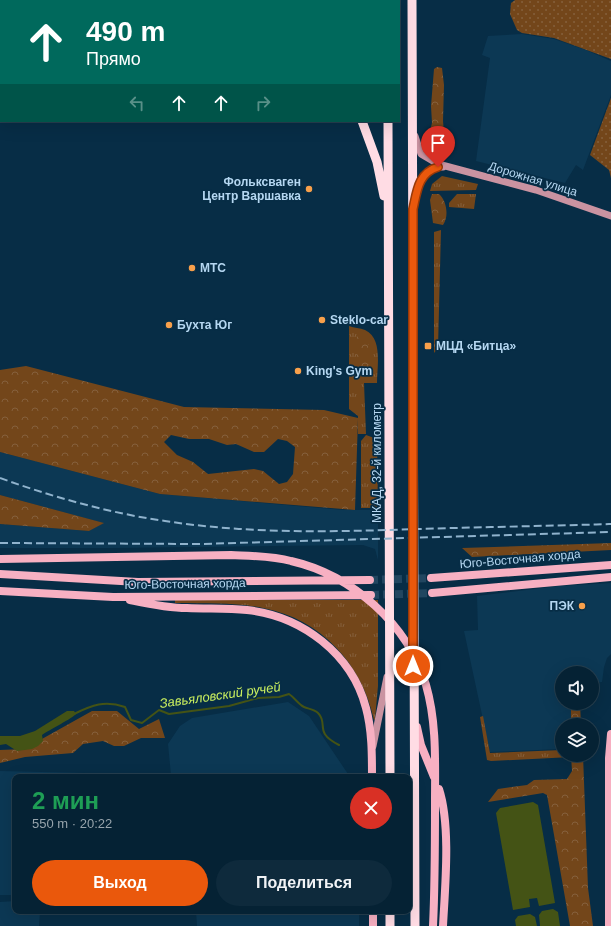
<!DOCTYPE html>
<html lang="ru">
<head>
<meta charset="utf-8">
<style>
  body { margin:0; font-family:Arial,sans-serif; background:#0e2a3c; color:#f1f3f6; height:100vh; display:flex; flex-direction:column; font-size:15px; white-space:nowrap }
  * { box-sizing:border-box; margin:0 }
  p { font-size:13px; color:#97a4ac }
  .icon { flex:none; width:22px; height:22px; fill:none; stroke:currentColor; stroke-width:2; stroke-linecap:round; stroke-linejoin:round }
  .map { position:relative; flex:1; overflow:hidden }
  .panel { position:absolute; left:12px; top:774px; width:400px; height:140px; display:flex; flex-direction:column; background:#052234; border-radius:8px; box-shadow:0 4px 16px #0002,0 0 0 1px #263f4f }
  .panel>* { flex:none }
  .hud { position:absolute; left:0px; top:0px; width:400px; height:122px; box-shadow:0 4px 16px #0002,0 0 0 1px #263f4f; background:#00695c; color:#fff; overflow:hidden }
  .buttons { position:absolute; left:555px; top:666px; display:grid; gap:8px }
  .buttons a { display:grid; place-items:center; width:44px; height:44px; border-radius:50%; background:#052234; box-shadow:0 4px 16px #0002,0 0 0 1px #263f4f; font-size:20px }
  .pin { position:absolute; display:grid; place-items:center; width:34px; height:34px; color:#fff; margin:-41px -17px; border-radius:50% 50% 50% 0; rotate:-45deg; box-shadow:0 0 4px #0007 }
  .pin .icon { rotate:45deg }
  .me { position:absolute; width:44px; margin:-22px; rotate:0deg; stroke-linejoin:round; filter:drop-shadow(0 0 3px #0008) }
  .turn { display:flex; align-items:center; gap:14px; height:84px; padding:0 20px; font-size:18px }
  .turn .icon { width:52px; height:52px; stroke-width:2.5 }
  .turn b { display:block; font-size:28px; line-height:34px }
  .lanes { display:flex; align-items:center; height:38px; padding:0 20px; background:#0003; justify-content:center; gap:20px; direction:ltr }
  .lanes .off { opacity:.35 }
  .round { display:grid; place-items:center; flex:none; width:42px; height:42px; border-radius:21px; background:#0e2a3c }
  .summary { display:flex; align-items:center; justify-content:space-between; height:68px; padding:0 20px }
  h1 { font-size:24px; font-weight:600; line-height:30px; color:#1e9e55 }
  .cta { display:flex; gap:8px; margin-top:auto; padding:8px 20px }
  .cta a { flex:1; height:46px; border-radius:24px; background:#ea580c; color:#fff; font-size:16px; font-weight:600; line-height:46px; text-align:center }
  .cta a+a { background:#0e2a3c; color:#f1f3f6 }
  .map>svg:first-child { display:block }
  .built { fill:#0c3854 }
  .grass { fill:url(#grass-tufts) }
  .forest { fill:url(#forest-crowns); fill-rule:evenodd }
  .park { fill:url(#park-dots) }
  .water { fill:#445315 }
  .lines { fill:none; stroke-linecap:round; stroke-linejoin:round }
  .stream { stroke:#445315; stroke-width:2 }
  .primary-tunnel { stroke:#214660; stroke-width:8; stroke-dasharray:8 4; stroke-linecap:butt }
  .secondary { stroke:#ca93a1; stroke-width:7 }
  .primary { stroke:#f7b0c2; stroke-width:8 }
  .highway { stroke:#ffdce4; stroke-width:9 }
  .rail { stroke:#90b3cd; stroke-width:2; stroke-dasharray:8 4; stroke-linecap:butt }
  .route-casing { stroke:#983908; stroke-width:10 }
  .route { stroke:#ea580c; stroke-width:7 }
  .poi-dot { fill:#f8a04b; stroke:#072d46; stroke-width:1.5 }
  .labels { text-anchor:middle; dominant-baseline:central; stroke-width:3.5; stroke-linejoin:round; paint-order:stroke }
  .street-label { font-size:12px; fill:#b5d7f1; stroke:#072d46 }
  .poi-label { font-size:12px; font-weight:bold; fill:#b5d7f1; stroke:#072d46; text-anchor:start }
  .water-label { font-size:13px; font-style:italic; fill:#caef5e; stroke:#072d46 }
</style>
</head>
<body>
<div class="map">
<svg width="611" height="926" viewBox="0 0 611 926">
  <defs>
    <pattern id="grass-tufts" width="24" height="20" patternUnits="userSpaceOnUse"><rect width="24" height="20" fill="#73461a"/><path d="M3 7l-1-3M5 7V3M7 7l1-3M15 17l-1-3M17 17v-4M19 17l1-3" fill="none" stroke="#85603c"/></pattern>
    <pattern id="forest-crowns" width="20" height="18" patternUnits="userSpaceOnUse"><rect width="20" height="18" fill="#73461a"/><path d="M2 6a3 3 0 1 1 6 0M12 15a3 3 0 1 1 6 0" fill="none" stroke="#85603c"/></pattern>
    <pattern id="park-dots" width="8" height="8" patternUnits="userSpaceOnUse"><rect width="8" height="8" fill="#73461a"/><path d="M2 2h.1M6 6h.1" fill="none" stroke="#85603c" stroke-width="1.8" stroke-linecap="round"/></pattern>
  </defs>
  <rect width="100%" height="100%" fill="#072d46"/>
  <path class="built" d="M 522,34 L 554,39 L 586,50 L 611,61 L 611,95 L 583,170 L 576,165 L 565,183 L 476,161 L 490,58 L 482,55 L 488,36 Z
    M 0,452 L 160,494 L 344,510 L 378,510 L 378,560 L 375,549 L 363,545 L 113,548 L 0,548 L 0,524 L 89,531 L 103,523 L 0,495 Z
    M 611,583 L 611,654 L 607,658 L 604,667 L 602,682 L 592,683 L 592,673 L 562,673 L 562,703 L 572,703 L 571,725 L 562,725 L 562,749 L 490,752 L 464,631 L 478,630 L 477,596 L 558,586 Z
    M 288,702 L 309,716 L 350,777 L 15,777 L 15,895 L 0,895 L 0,771 L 171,775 L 168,744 L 180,726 L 192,718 Z
    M 15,901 L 15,911 L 40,911 L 39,926 L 0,926 L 0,902 Z
    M 196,911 L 359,911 L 359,926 L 197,926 Z"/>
  <path class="grass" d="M 442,176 L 478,184 L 476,190 L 430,191 L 432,184 Z
    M 457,194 L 476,194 L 474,209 L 449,207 L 449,203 Z
    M 441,230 L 438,348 L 434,353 L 434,232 Z
    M 349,326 C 354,328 360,328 365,330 C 383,338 377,367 377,383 L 364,383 L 366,434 L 358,434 L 358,416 L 349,409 Z
    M 366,435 L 377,439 L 378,508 L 361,508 L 361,441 Z
    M 175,600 L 378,600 L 378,686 L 375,719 L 374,720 C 362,664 321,619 263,608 C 235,602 206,604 178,603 L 175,603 Z
    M 483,716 L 490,753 L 562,750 L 562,755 L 571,755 L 571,757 L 491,761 L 487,760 L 480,717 Z"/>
  <path class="forest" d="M 437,67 L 442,68 L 444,85 L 443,121 L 446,155 L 438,155 L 429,145 L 428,139 L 432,123 L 431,106 L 434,69 Z
    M 432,194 L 439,194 C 447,201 449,217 443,225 L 433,223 L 430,200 Z
    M 357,333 L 364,333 L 368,340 L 368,366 L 363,372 L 356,367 Z
    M 26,366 L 184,407 L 324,410 L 358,418 L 355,510 L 160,494 L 0,452 L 0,370 ZM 171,435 L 189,439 L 209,439 L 227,445 L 236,444 L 254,452 L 264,452 L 278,439 L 287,441 L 295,447 L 293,474 L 287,482 L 279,484 L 263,471 L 254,469 L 208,474 L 193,462 L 177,455 L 164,442 Z
    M 0,495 L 104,523 L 89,531 L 0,524 Z
    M 611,543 L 611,550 L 472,557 L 462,548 Z
    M 571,703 L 580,703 L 581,725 L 571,725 Z
    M 92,711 L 117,711 L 139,729 L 159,719 L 165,738 L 141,738 L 124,746 L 114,746 L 103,741 L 83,744 L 73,753 L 25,757 L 0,763 L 0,750 L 24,749 Z
    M 571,755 L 583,755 L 588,888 L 593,926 L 570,926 L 547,795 L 543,793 L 488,802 L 498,789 L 527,785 L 534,780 L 567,779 L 572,771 Z"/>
  <path class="park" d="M 515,0 L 611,0 L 611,59 L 554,38 L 522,33 L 517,30 L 510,14 L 511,3 Z
    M 611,98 L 611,178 L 609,170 L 590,155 Z"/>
  <path class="water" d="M 67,711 L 74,711 L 76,714 C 73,718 49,730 42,735 L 43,741 L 38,746 L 32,749 L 17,751 L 6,744 L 0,745 L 0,736 L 20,736 L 35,731 Z
    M 533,802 L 538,805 L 555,903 L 539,906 L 537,898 L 529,899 L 530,907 L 513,910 L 496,813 L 500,808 Z
    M 553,909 L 558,912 L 560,926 L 540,926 L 539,915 L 542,911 Z
    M 530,914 L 535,917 L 537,926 L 516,926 L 515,920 L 518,916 Z"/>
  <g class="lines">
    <path class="stream" d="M 74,714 C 92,705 105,700 125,707 L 131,720 L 142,723 L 159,710 L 169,714 L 229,706 L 258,698 L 279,697 L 289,694 C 295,698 298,704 304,707 C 308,709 314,709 318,713 C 329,724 313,732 339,745"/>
    <path class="primary-tunnel" d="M 370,580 L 431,578
      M 371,595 L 432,593"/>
    <path class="secondary" d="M 415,136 L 421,154 L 438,164 L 536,190 L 611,216
      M 415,197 C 419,182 424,166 443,167
      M 373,746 L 387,677"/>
    <path class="primary" d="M 0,559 L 231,555 C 251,556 272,556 291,561 C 352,575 408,624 426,685 C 437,723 435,763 435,802 C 435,843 435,885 433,926
      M 0,574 L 138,582 L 370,580
      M 431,578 L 611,565
      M 0,591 L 113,597 L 371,595
      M 432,593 L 611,577
      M 130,600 C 149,604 167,608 187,608 C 207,609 227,608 247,610 C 302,616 352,654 366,708 C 372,730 372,754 372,777
      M 417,727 L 421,745 L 434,777
      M 439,789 C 451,826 445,887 443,926
      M 373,911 L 373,926
      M 609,926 L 609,758 L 611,734"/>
    <path class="highway" d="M 262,0 L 263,1
      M 388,0 L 388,1
      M 412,0 L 415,926
      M 362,121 L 377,162 L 384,196
      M 388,121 L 390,777
      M 390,911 L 390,926"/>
    <path class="rail" d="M 0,478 C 53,497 109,513 165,521 C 249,534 334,532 419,529 C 483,527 547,526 611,524
      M 0,543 L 201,544 L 611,532"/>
  </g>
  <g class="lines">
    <g class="route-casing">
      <path id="route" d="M 413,666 L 413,209 C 417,191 418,173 438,167"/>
    </g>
    <use href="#route" class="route"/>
  </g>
  <g class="poi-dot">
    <circle cx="309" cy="189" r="4"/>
    <circle cx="192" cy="268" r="4"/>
    <circle cx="322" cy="320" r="4"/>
    <circle cx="169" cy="325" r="4"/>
    <rect x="424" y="342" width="8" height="8" rx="2"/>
    <circle cx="298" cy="371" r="4"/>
    <circle cx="582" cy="606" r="4"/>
  </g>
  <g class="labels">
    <g class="street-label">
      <text transform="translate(533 179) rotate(17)">Дорожная улица</text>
      <text transform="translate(377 463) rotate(-90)">МКАД, 32-й километр</text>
      <text transform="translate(520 559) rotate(-5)">Юго-Восточная хорда</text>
      <text transform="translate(185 584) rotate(-1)">Юго-Восточная хорда</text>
    </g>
    <g class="poi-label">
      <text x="301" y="182" text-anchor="end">Фольксваген<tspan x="301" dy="14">Центр Варшавка</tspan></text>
      <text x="200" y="268">МТС</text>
      <text x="330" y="320">Steklo-car</text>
      <text x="177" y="325">Бухта Юг</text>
      <text x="436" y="346">МЦД «Битца»</text>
      <text x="306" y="371">King's Gym</text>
      <text x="574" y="606" text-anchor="end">ПЭК</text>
    </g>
    <g class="water-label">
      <text transform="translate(220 695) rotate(-8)">Завьяловский ручей</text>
    </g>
  </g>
</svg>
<div class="buttons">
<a><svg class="icon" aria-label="sound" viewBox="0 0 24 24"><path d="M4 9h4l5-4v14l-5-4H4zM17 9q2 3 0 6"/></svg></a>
<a><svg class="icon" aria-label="layers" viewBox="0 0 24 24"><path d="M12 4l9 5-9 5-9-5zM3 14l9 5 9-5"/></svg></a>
</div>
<div class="pin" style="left:438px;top:167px;background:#d93025"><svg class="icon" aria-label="arrive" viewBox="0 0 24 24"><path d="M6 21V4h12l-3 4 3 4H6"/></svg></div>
<svg class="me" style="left:413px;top:666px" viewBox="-20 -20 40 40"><circle r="17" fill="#ea580c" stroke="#fff" stroke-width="3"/><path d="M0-11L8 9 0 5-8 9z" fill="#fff"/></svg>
<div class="hud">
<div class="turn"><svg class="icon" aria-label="ahead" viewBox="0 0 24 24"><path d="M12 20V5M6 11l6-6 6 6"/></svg><div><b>490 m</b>Прямо</div></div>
<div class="lanes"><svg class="icon off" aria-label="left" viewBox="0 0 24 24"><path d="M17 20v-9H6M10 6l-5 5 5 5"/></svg><svg class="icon" aria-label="ahead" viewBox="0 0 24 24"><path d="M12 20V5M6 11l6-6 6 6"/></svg><svg class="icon" aria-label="ahead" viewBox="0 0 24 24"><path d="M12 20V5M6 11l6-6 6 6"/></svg><svg class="icon off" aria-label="right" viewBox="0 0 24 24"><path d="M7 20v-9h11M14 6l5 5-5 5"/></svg></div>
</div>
<section class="panel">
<div class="summary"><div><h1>2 мин</h1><p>550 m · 20:22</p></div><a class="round" style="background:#d93025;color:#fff"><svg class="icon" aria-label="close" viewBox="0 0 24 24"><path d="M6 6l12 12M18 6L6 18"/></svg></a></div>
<div class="cta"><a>Выход</a><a>Поделиться</a></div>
</section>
</div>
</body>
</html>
